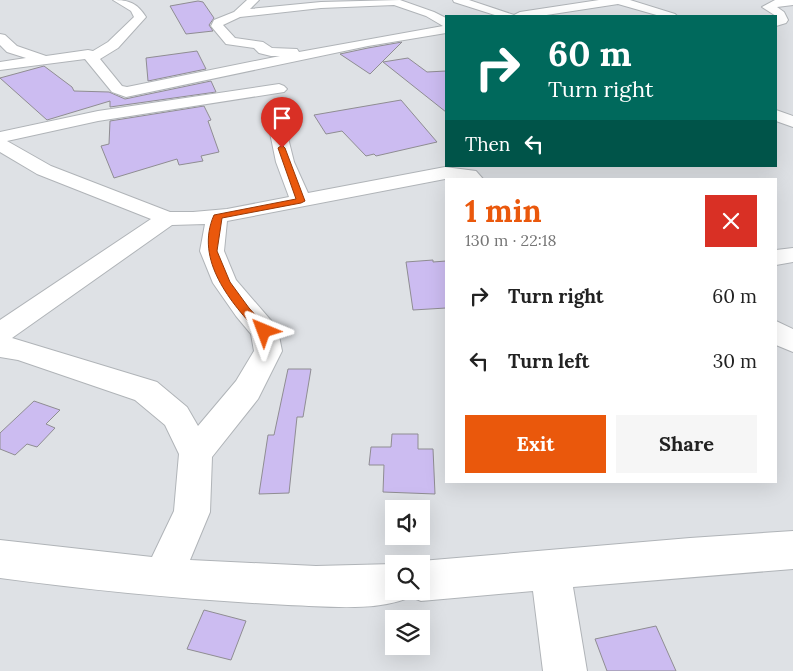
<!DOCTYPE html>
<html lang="en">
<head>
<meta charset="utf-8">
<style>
  body { margin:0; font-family:Lora,serif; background:#f6f6f6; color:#222; height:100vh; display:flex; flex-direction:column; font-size:19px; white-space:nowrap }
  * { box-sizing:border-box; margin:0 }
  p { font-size:16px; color:#767676 }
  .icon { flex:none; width:28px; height:28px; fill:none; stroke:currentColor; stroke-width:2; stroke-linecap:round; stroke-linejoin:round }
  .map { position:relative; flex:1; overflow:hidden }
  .panel { position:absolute; left:445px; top:178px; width:332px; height:305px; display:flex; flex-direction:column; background:#fff; border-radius:0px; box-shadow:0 5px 20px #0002 }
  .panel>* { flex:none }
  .banner { position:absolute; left:445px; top:15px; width:332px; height:152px; border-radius:0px; box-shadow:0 5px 20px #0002; background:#00695c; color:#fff; overflow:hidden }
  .tools { position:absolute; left:385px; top:500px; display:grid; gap:10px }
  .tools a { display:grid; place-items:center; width:45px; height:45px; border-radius:0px; background:#fff; box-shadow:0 5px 20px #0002; font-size:25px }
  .pin { position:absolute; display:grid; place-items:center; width:42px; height:42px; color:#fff; margin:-51px -21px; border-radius:50% 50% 50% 0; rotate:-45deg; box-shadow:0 0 5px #0007 }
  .pin .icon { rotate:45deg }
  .me { position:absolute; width:55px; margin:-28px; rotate:316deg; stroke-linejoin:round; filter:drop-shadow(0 0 4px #0008) }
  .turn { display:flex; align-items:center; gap:18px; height:105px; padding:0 20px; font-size:22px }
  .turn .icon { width:65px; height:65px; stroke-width:2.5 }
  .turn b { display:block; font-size:35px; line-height:42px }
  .then { display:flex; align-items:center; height:48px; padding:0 20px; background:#0003; gap:10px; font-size:19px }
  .round { display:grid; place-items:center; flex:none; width:52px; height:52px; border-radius:0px; background:#f6f6f6 }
  .head { display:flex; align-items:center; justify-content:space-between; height:85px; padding:0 20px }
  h1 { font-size:30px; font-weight:700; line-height:38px; color:#ea580c }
  .primary-button { display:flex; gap:10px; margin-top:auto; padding:10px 20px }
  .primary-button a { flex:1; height:58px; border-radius:0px; background:#ea580c; color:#fff; font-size:20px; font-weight:700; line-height:58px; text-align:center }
  .primary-button a+a { background:#f6f6f6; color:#222 }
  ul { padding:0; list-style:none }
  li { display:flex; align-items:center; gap:15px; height:65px; padding:0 20px }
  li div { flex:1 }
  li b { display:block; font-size:19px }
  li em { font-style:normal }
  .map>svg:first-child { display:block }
  .building { fill:#ccbcf1; stroke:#8f8d92 }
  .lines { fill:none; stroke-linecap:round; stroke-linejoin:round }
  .minor-casing { stroke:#b0b4b8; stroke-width:2 }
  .minor { fill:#fff; fill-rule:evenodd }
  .route { fill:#ea580c; stroke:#983908 }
</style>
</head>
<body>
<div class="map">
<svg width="793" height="671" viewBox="0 0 793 671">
  <rect width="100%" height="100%" fill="#dee1e5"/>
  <path class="building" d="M 198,1 L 203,2 L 214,18 L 209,25 L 213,31 L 186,34 L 170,6 Z
    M 402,42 L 370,74 L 340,54 L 368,48 Z
    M 197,51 L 206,69 L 148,81 L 146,58 Z
    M 408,58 L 427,72 L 446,71 L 446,112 L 383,62 Z
    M 44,66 L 72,87 L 74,91 L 109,92 L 125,99 L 211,81 L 216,92 L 110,107 L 110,101 L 47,120 L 0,78 Z
    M 401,100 L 437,142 L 376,156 L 374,154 L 366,156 L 342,131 L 326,134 L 314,115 Z
    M 204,106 L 211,120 L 208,121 L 219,152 L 201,156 L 203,161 L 179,165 L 177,159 L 114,178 L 101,146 L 109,144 L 110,121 Z
    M 433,260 L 433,262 L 446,261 L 446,308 L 413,310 L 406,262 Z
    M 288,369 L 311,369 L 303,417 L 297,417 L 289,493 L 259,494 L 268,435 L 274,435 Z
    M 34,401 L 60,410 L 46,424 L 55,428 L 37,447 L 27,444 L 15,455 L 0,449 L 0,433 Z
    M 392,434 L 418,434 L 418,449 L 433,449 L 435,494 L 383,492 L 384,465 L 369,465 L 371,447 L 391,447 Z
    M 204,610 L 246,621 L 231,660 L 187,649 Z
    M 656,626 L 676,671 L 607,671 L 595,639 Z"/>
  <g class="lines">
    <g class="minor-casing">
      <path id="minor" d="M 113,0 C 129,0 137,3 146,17 L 118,48 L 100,59 L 122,86 L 127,87 L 280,56 L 271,56 L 259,53 L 254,48 L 226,44 L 211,26 L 214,20 L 234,12 L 247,0 L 259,0 L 250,9 L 321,2 L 400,0 L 434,12 L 446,18 L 446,33 L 368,46 L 126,97 L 112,92 L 85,59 L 0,70 L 0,62 L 26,58 L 7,52 L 0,45 L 0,34 L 5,35 L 17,46 L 46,56 L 88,50 L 93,51 L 108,42 L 134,17 L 131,11 ZM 394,5 L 426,16 L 443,26 L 299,52 L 297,49 L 272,48 L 263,42 L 235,38 L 223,25 L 240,17 L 321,8 Z
        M 453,0 L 469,0 L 514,15 L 520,12 L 599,0 L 630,0 L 675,14 L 677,16 L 660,16 L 618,4 L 540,16 L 498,16 L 454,2 Z
        M 775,0 L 793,0 L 793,5 L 777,7 L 784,12 L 788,20 L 786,23 L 776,26 L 776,16 L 762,7 Z
        M 279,84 L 284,86 L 287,89 L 284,92 L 98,121 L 7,141 L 51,166 L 170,212 L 193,212 L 227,209 L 289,197 L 276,162 L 267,118 L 269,114 L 281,114 L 283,118 L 294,162 L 308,193 L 445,167 L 476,171 L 483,179 L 445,179 L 227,221 L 224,251 L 236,280 L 274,324 L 278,331 L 282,351 L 258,399 L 212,457 L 210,512 L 190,560 L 316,566 L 394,564 L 394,591 L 421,591 L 421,564 L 415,564 L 421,561 L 690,538 L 793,531 L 793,569 L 573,587 L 587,671 L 543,671 L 533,591 L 421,601 L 409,596 L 408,598 C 374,612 324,606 288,605 C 191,600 96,591 0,578 L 0,540 L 152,557 L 174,511 L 179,454 L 165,425 L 135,400 L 18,360 L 0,357 L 0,320 L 151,219 L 37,174 L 0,152 L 0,132 L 98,111 ZM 205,224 L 200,251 L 213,283 L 236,316 L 251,334 L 254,351 L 236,381 L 198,426 L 187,407 L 157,382 L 12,338 L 172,225 Z
        M 776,110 L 793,116 L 793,127 L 776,121 Z
        M 793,248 L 793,262 L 776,265 L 776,250 Z
        M 776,321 L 793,329 L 793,352 L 776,345 Z"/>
    </g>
    <use href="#minor" class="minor"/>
  </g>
  <path class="route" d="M 282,145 L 285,148 L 305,201 L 301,203 L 222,218 L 217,251 L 230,282 L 249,308 L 270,331 L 264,335 L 260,334 C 231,303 194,260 214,215 L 296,199 L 278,148 Z"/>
</svg>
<div class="tools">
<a><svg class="icon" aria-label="sound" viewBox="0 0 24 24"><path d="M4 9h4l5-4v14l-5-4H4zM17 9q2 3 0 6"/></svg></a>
<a><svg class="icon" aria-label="search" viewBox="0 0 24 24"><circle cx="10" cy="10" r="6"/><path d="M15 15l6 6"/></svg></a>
<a><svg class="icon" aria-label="layers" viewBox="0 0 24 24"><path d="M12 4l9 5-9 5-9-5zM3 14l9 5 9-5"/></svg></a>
</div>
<div class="pin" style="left:282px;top:148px;background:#d93025"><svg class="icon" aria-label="arrive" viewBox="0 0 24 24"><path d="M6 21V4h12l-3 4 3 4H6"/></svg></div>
<svg class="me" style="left:264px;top:331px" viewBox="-20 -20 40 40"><path d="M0-17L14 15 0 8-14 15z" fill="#ea580c" stroke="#fff" stroke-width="4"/></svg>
<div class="banner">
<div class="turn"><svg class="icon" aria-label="right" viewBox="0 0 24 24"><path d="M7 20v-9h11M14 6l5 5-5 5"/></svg><div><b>60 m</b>Turn right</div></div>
<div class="then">Then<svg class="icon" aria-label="left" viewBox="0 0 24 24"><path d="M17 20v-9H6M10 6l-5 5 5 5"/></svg></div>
</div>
<section class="panel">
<div class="head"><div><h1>1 min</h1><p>130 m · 22:18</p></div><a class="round" style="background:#d93025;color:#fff"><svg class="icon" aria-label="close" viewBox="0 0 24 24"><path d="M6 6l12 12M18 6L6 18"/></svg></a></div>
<ul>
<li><svg class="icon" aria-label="right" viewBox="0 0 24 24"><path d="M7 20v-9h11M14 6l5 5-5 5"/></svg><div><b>Turn right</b></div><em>60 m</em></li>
<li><svg class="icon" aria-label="left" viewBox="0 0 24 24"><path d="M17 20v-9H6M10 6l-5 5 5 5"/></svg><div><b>Turn left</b></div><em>30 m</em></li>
</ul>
<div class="primary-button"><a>Exit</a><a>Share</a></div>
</section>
</div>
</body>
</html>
